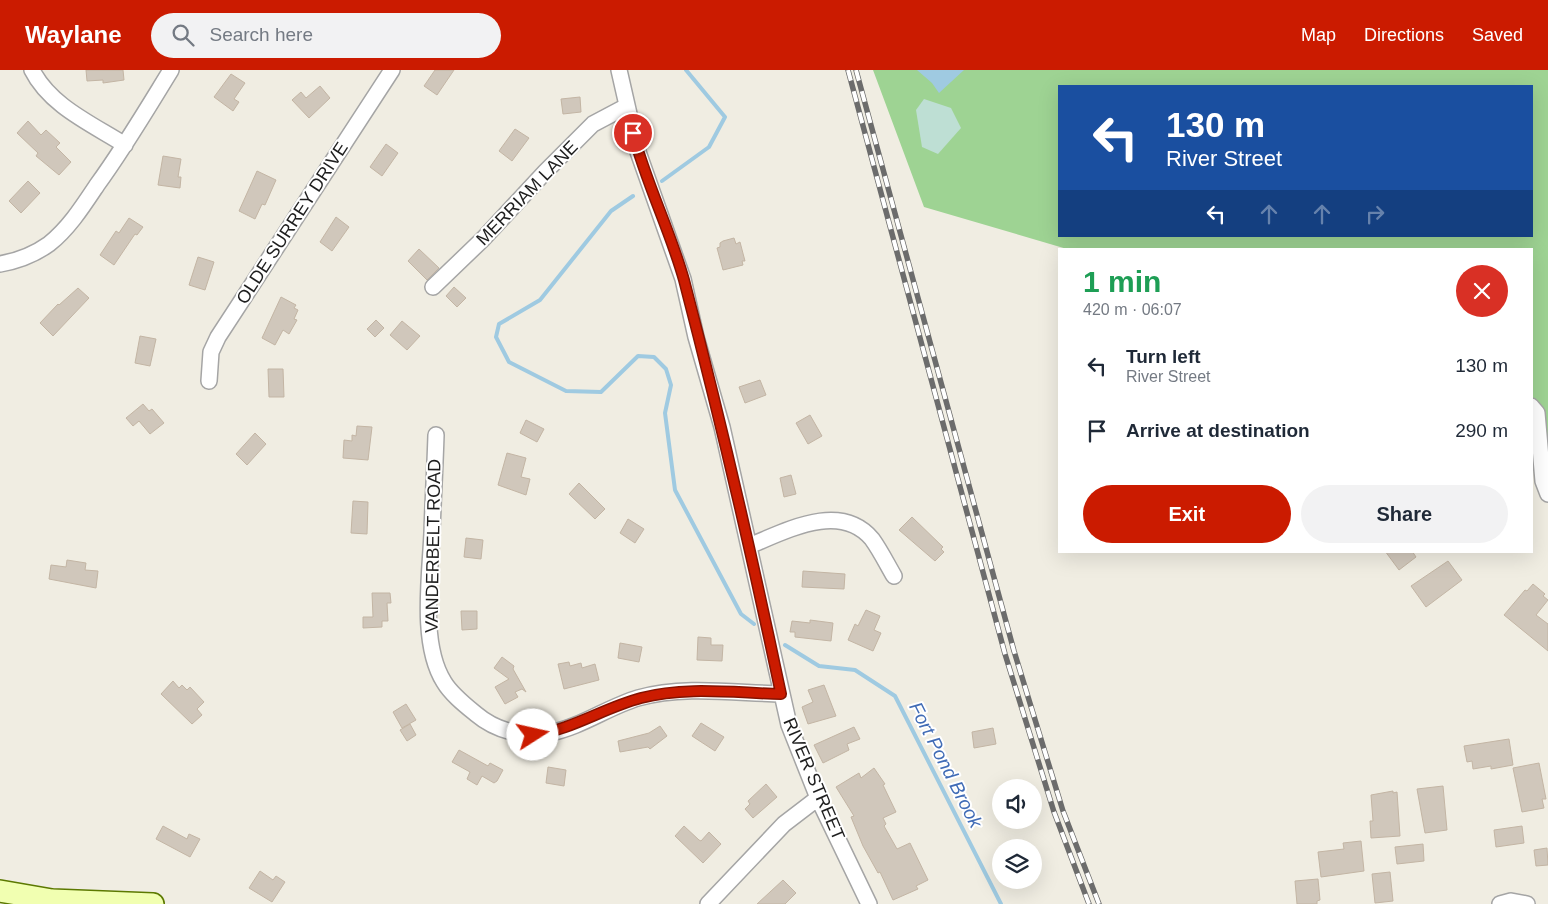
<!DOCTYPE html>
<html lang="en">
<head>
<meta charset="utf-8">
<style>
  body { margin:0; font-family:Helvetica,sans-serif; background:#f2f2f3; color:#1f2937; height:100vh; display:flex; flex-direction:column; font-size:19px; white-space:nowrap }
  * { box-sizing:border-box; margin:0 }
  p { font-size:16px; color:#747a83 }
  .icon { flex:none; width:28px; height:28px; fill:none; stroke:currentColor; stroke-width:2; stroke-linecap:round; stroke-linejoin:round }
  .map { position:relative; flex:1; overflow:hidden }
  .details { position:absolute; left:1058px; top:178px; width:475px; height:305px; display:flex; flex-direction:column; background:#fff; border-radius:0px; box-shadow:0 5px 20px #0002 }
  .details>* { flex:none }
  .top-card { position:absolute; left:1058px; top:15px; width:475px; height:152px; border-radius:0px; box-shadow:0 5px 20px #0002; background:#1a4fa0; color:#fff; overflow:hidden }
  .controls { position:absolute; left:992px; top:709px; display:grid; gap:10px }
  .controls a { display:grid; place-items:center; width:50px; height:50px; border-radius:50%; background:#fff; box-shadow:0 5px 20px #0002; font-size:25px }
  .pin { position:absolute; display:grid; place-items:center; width:42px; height:42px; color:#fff; margin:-21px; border:2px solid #fff; border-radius:50%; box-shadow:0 1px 5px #0007 }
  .me { position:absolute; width:55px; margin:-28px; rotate:80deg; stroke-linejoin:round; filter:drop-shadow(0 0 4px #0008) }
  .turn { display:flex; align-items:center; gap:18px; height:105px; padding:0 25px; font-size:22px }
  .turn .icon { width:65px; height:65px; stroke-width:2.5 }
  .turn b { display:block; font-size:35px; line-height:42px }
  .lanes { display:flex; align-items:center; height:48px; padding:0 25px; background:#0003; justify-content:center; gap:25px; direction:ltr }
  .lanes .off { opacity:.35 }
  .round { display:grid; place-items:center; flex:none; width:52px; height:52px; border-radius:26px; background:#f2f2f3 }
  .summary { display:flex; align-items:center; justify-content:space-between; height:85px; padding:0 25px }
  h1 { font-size:30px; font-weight:800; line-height:38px; color:#1e9e55 }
  .cta { display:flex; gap:10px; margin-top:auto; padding:10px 25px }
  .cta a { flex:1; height:58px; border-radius:30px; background:#cb1b00; color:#fff; font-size:20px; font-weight:800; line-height:58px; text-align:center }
  .cta a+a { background:#f2f2f3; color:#1f2937 }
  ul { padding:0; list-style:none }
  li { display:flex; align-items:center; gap:15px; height:65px; padding:0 25px }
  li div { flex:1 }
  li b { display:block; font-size:19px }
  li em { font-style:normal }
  header { display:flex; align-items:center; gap:30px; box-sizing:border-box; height:70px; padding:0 25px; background:#cb1b00; color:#fff }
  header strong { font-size:24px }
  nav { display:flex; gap:28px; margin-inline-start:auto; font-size:18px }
  .search { width:350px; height:45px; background:#f2f2f3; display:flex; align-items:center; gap:12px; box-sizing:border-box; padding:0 18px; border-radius:28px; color:#747a83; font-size:19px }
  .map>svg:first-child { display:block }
  .forest { fill:#9ed393; fill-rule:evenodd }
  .wetland { fill:#bedfd4 }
  .water { fill:#9fcae1 }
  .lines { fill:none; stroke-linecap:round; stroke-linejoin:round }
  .stream { stroke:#9fcae1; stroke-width:4 }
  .building { fill:#d0c7bb; stroke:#c3b5a4 }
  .street-casing { stroke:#a5a5a5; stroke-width:18 }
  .secondary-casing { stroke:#5c7900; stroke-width:24 }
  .street { stroke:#fff; stroke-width:15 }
  .secondary { stroke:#f1ffb1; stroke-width:21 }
  .rail-casing { stroke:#6c6c6c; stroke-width:5.5 }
  .rail { stroke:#fff; stroke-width:4; stroke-dasharray:11; stroke-linecap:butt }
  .route-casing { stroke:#841200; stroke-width:12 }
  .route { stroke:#cb1b00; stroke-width:9 }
  .labels { text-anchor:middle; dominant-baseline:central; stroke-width:4; stroke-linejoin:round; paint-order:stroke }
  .street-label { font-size:18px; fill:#1e1e1e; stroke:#fff }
  .water-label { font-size:19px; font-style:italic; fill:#416cb6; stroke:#fff }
</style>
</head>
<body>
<header>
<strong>Waylane</strong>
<div class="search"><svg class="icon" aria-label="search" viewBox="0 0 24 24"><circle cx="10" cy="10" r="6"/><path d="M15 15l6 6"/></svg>Search here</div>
<nav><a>Map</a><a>Directions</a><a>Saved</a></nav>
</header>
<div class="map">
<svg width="1548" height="834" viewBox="0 0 1548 834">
  <rect width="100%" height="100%" fill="#f0ede2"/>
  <path class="forest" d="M 873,0 L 1548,0 L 1548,371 L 1531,363 L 1531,179 L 1067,179 L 924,137 ZM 1059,16 L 1531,16 L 1531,166 L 1059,166 Z"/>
  <path class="wetland" d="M 924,29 L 951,38 L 961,58 L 938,84 L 922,77 L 916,40 Z"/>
  <path class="water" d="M 917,0 L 964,0 L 939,23 L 932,13 Z"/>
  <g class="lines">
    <path class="stream" d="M 662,111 L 709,77 L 725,47 L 686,0
      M 633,126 L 611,141 L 540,230 L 499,254 L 496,267 L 509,292 L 566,321 L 601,322 L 638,286 L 654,287 L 666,299 L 671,315 L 665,343 L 675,420 L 741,544 L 754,554
      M 785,575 L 819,596 L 855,600 L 895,626 L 1001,834"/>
  </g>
  <path class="building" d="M 86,0 L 123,0 L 124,10 L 103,13 L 103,10 L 87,11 Z
    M 435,0 L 454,0 L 437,25 L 424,16 Z
    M 231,4 L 245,13 L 234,29 L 239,32 L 233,41 L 214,27 Z
    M 320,16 L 330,28 L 309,48 L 292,30 L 301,22 L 306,28 Z
    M 580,27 L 581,42 L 563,44 L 561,29 Z
    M 28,51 L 41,65 L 46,60 L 60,73 L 56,77 L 71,92 L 59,105 L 36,86 L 38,83 L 17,63 Z
    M 515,59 L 529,68 L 512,91 L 499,81 Z
    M 386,74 L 398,83 L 382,106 L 370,97 Z
    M 163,86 L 181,89 L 178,107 L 181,107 L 180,118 L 158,115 Z
    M 257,101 L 276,110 L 265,135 L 262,134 L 255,149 L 239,141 Z
    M 28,111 L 40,123 L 21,143 L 9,131 Z
    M 336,147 L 349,157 L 332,181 L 320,172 Z
    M 129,148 L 143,157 L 137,165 L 135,164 L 114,195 L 100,185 L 116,161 L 119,163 Z
    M 734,168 L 736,174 L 740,172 L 745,191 L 742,191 L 743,195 L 723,200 L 717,178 L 720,177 L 720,173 L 723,171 Z
    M 419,179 L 439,198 L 427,210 L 408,191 Z
    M 198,187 L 214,192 L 205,220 L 189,215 Z
    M 454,217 L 466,228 L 457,237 L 446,226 Z
    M 78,218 L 89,228 L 53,266 L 40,253 L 58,234 L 59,235 Z
    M 281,227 L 296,235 L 294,238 L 298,240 L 294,249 L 297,250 L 289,264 L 283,260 L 275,275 L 262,268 Z
    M 376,250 L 384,258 L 375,267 L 367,259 Z
    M 402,251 L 420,266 L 407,280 L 390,265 Z
    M 140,266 L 156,269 L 150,296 L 135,293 Z
    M 268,299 L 283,299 L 284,327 L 269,327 Z
    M 760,310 L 766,325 L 745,333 L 739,317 Z
    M 143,334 L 149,341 L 152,339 L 164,353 L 150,364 L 139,351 L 133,356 L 126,348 Z
    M 810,345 L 822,366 L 808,374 L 796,353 Z
    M 526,350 L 544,359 L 537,372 L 520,363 Z
    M 357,356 L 372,357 L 368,390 L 343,388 L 344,370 L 352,371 L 352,365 L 356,366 Z
    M 255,363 L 266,374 L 247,395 L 236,384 Z
    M 507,383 L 526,388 L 521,407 L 530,409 L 526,425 L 498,415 Z
    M 791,405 L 796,424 L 784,427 L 780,408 Z
    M 579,413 L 605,439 L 595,449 L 569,424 Z
    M 353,431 L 368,432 L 367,464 L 351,463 Z
    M 912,447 L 943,477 L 941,479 L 944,482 L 935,491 L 899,460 Z
    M 628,449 L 644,459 L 635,473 L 620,463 Z
    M 466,468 L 483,470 L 481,489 L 464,487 Z
    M 1385,481 L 1412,481 L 1416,487 L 1399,500 Z
    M 67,490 L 86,493 L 85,500 L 98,501 L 96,518 L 49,509 L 51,495 L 66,497 Z
    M 1448,491 L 1462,510 L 1426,537 L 1411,516 Z
    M 803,501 L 845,504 L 844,519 L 802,517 Z
    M 1533,514 L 1545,524 L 1543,526 L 1548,530 L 1536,545 L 1548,554 L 1548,581 L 1504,545 L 1525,520 L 1527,521 Z
    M 372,523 L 390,523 L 391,533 L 387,533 L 388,551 L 382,551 L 382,557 L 363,558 L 363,547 L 373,547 Z
    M 866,540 L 880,546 L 874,560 L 881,563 L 873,581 L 848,570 L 855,554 L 858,556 Z
    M 461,541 L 477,541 L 477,559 L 462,560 Z
    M 810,550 L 833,553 L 831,571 L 795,567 L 795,562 L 790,562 L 792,551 L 810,553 Z
    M 698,567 L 711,568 L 711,575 L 723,575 L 722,591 L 697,590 Z
    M 620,573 L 642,577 L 639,592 L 618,588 Z
    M 502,587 L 514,596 L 513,599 L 526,622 L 522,619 L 515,622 L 518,627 L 505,634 L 495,617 L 509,609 L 494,598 Z
    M 569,592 L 570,596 L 581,593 L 582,598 L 595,594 L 599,610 L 564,619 L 558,594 Z
    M 173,611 L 179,618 L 182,615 L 187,620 L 190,617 L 204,632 L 197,639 L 202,645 L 192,654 L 161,624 Z
    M 824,615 L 836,646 L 808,654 L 802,637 L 813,632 L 808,620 Z
    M 406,634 L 416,650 L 402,658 L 393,642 Z
    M 701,653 L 724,667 L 715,681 L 692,666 Z
    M 410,654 L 416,665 L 407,671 L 400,660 Z
    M 660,656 L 667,666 L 650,679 L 648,677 L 620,682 L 618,671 L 649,663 Z
    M 854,657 L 860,669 L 847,674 L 849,680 L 823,693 L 814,675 Z
    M 993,658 L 996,674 L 974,678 L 972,662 Z
    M 1509,669 L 1513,695 L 1491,699 L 1491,696 L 1473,699 L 1472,691 L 1467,692 L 1464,676 Z
    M 459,680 L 488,696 L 490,693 L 503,700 L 497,711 L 494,713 L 482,706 L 477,715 L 467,709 L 470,702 L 452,692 Z
    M 1539,693 L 1546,729 L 1542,729 L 1544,738 L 1522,742 L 1513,698 Z
    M 548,697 L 566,700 L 564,716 L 546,713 Z
    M 874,698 L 885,714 L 883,715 L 896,742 L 883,748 L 886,754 L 884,756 L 897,779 L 910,773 L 928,810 L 916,816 L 918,819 L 893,830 L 880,802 L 878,803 L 863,776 L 851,747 L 854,746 L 836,717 L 859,703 L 861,708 Z
    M 766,714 L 777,727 L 753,748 L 745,739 L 750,734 L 748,731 Z
    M 1443,716 L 1447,760 L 1425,763 L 1417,719 Z
    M 1393,721 L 1393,723 L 1397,722 L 1400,766 L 1371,768 L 1370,751 L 1373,751 L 1371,725 Z
    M 163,756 L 187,769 L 189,764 L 200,769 L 190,787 L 156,769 Z
    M 684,756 L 699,770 L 701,771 L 709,762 L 721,774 L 703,793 L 675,766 Z
    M 1522,756 L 1524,773 L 1496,777 L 1494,760 Z
    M 1361,771 L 1364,801 L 1321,807 L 1318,782 L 1344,779 L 1343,773 Z
    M 1423,774 L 1424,791 L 1397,794 L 1395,777 Z
    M 1547,778 L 1548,795 L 1536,796 L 1534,780 Z
    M 260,801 L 273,810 L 276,806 L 285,812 L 272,832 L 249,818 Z
    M 1390,802 L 1393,831 L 1375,833 L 1372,804 Z
    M 1318,809 L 1320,830 L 1317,831 L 1317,834 L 1297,834 L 1295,811 Z
    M 783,810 L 796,823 L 785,834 L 757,834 Z"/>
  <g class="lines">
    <g class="street-casing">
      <path id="street" d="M 32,0 C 50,36 92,54 125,75
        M 619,0 L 637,79 L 683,209 L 696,267 L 722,357 L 789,655 L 818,728 L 869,834
        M 0,194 C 17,191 35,184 49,174 C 69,158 83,136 97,115 C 124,78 147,39 171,0
        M 433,217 L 483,169 L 545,102 L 593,54 L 627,36
        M 209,311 L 211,282 L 218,267 L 392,0
        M 1531,336 L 1537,343 L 1543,411 L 1548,424
        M 436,365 C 435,398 433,430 432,463 C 430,507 420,574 444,612 C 451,624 465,635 476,644 C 496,661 524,668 550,663 C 581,657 608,637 638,628 C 684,615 735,623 781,624
        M 749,476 C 786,461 840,431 872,469 C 880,480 887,494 894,506
        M 708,834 L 784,754 L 818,728
        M 1500,834 L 1511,831 L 1527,834"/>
    </g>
    <g class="secondary-casing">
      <path id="secondary" d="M 0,821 L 52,830 L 153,834"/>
    </g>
    <use href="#street" class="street"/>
    <use href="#secondary" class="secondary"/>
    <g class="rail-casing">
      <path id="rail" d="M 848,0 L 1005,584 L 1054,742 L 1089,834
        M 856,0 L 1014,581 L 1063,741 L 1099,834"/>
    </g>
    <use href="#rail" class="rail"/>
  </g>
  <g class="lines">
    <g class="route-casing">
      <path id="route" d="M 533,665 C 572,660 603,638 641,628 C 686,616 735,623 781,624 C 752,485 720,348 684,210 C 670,160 646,113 633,63"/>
    </g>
    <use href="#route" class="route"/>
  </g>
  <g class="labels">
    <g class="street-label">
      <text transform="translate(527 123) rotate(-46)">MERRIAM LANE</text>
      <text transform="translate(292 153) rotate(-57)">OLDE SURREY DRIVE</text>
      <text transform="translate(433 476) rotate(-89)">VANDERBELT ROAD</text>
      <text transform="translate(814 709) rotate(67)">RIVER STREET</text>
    </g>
    <g class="water-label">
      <text transform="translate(946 695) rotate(63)">Fort Pond Brook</text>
    </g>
  </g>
</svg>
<div class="controls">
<a><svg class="icon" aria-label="sound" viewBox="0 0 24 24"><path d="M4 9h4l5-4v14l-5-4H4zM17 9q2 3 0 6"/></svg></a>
<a><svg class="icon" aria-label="layers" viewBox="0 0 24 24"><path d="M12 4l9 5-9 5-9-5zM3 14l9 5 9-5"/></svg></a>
</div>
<div class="pin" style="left:633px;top:63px;background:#d93025"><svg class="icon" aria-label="arrive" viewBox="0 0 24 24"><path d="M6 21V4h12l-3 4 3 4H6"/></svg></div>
<svg class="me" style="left:533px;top:665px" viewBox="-20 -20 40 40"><circle r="19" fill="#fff"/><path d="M0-13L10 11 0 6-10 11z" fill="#cb1b00"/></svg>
<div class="top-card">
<div class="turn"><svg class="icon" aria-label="left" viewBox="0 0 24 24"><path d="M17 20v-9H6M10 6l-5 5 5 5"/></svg><div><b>130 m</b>River Street</div></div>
<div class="lanes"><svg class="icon" aria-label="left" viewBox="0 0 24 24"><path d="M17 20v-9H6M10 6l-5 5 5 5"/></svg><svg class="icon off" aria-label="ahead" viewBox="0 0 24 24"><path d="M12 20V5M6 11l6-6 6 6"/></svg><svg class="icon off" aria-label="ahead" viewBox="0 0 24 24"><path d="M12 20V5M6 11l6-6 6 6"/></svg><svg class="icon off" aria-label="right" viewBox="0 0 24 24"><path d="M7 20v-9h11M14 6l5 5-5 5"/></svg></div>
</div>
<section class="details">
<div class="summary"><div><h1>1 min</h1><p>420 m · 06:07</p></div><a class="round" style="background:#d93025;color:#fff"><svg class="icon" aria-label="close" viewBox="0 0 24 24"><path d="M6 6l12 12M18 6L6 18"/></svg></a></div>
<ul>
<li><svg class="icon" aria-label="left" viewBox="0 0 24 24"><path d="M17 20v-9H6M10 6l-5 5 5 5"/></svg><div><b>Turn left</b><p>River Street</p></div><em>130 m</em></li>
<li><svg class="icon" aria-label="arrive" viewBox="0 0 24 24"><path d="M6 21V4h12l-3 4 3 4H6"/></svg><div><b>Arrive at destination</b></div><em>290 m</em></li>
</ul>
<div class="cta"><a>Exit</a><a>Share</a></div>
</section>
</div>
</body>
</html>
